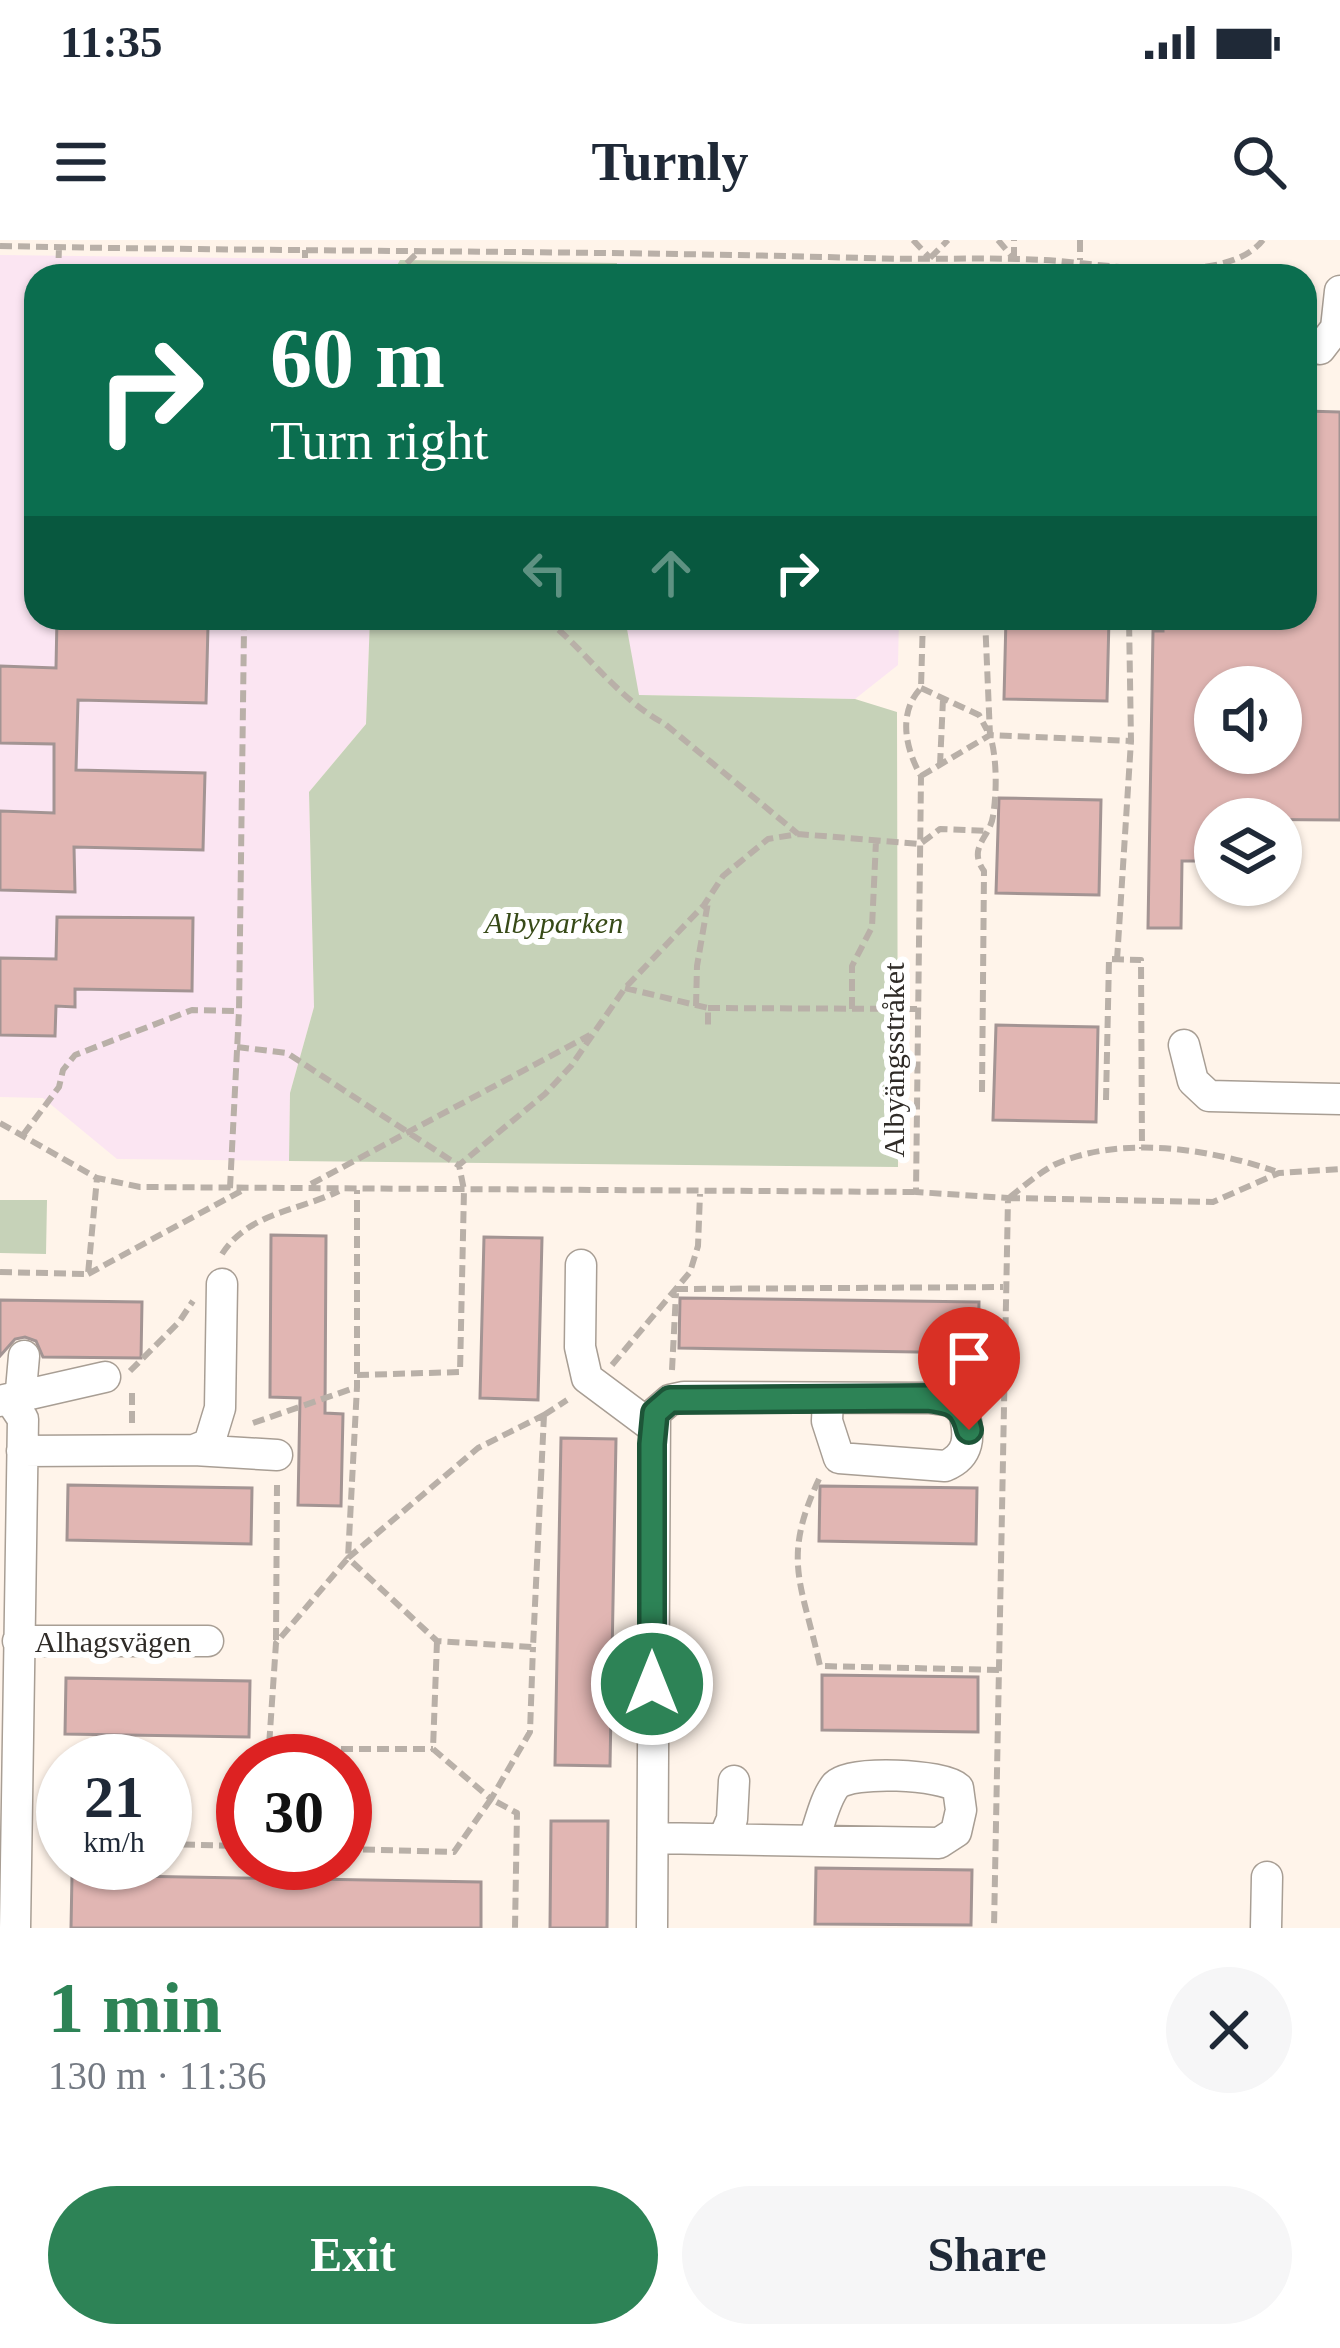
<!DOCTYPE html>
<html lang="en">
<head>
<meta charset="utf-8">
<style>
  body { margin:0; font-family:Georgia,serif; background:#f6f6f7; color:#1f2937; height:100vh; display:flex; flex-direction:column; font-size:45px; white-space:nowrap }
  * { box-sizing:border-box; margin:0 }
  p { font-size:39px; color:#747a83 }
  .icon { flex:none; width:66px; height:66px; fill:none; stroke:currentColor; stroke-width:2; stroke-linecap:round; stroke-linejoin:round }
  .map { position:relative; height:1688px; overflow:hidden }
  .sheet { display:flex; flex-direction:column; background:#fff; flex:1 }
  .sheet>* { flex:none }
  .banner { position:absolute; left:24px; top:24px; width:1293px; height:366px; border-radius:36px; box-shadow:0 3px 9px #0004; background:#0b6e4f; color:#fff; overflow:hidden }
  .controls { position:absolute; left:1194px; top:426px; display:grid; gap:24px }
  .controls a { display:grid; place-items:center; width:108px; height:108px; border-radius:50%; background:#fff; box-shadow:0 3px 9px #0004; font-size:60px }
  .speed { position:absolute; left:36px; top:1494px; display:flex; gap:24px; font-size:60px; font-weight:700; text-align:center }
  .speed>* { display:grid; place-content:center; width:156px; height:156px; border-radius:50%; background:#fff; box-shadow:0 3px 9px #0004; line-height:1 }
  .speed small { font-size:30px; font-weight:400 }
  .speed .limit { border:18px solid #d22; background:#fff; color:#111 }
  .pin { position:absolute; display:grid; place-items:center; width:102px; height:102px; color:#fff; margin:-123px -51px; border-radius:50% 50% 50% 0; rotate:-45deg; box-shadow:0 0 12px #0007 }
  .pin .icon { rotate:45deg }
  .me { position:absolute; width:132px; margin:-66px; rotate:0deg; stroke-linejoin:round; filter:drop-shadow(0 0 9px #0008) }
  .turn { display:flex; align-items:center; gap:42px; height:252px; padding:0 48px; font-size:54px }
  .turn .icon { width:156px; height:156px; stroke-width:2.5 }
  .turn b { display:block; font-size:84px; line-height:102px }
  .lanes { display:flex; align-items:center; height:114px; padding:0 48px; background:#0003; justify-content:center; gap:60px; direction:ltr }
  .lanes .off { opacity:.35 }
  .round { display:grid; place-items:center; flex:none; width:126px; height:126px; border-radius:63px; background:#f6f6f7 }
  .headline { display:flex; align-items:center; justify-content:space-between; height:204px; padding:0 48px }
  h1 { font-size:72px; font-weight:700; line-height:90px; color:#2d8356 }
  .action { display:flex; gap:24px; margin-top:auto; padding:24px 48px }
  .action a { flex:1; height:138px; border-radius:72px; background:#2d8356; color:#fff; font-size:48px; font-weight:700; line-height:138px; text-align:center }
  .action a+a { background:#f6f6f7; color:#1f2937 }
  .status { display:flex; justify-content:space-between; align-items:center; height:84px; padding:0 60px; background:#fff; direction:ltr }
  .status svg { height:33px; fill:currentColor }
  header { display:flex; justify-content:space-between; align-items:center; height:156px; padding:0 48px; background:#fff; font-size:54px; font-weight:700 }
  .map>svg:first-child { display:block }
  .education { fill:#fbe5f2 }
  .green { fill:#c6d2b8 }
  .building { fill:#e1b6b3; stroke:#a39493; stroke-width:3; fill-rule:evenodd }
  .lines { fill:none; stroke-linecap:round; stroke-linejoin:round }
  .minor-casing { stroke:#a89e94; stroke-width:33 }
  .path { stroke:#b9b0a8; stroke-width:6; stroke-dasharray:12 6; stroke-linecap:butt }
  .minor { stroke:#fff; stroke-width:30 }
  .route-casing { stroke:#1d5538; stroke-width:30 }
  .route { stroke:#2d8356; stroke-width:21 }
  .labels { text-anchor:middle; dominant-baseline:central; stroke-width:12; stroke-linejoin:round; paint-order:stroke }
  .park-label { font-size:30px; font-style:italic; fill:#374a17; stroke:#fff }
  .street-label { font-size:30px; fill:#2f2b27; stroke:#fff }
</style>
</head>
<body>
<div class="status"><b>11:35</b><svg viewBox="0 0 49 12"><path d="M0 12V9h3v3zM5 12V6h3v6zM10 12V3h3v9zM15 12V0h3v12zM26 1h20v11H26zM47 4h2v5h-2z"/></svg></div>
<header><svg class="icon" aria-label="menu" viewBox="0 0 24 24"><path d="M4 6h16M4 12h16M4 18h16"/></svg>Turnly<svg class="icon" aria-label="search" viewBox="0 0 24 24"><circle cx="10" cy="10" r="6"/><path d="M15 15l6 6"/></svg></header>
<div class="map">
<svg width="1340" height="1688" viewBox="0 0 1340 1688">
  <rect width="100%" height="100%" fill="#fff4ea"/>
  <path class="education" d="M 0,15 L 400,20 L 391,36 L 36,36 L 36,378 L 370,378 L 366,484 L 309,552 L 314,767 L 290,853 L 289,921 L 117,919 L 43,858 L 0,857 Z
    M 617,23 L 904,28 L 904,36 L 616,36 Z
    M 625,378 L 899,378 L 898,425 L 855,459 L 638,455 Z"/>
  <path class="green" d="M 400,20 L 617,23 L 616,36 L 391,36 Z
    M 370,378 L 625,378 L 639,455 L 855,459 L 897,472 L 898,927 L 289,921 L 290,853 L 314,767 L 309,552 L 366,484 Z
    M 0,960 L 47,960 L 46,1014 L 0,1013 Z"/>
  <path class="building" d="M 1305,171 L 1340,172 L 1340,580 L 1215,579 L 1215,621 L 1182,621 L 1181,688 L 1148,688 L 1153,391 L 1163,391 L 1163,378 L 1305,378 ZM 1215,447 L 1281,447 L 1281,513 L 1215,513 Z
    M 57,378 L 79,378 L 80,383 L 208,386 L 206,463 L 78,460 L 76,530 L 205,533 L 203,610 L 74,607 L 75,652 L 0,650 L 0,571 L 54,573 L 54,504 L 0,503 L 0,426 L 56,428 Z
    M 1006,378 L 1109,378 L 1107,461 L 1004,459 Z
    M 999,558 L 1101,560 L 1099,655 L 996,653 Z
    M 57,677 L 193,678 L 192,751 L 75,749 L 75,767 L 56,766 L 55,796 L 0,795 L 0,718 L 56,719 Z
    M 996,785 L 1098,787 L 1096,882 L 993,880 Z
    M 271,995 L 326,996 L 325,1173 L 343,1174 L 341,1266 L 298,1265 L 300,1158 L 270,1157 Z
    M 484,997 L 542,998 L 538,1160 L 480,1158 Z
    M 680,1058 L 979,1062 L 978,1113 L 679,1108 Z
    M 0,1060 L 142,1062 L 141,1118 L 43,1117 L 36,1101 L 25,1097 L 15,1099 L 0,1116 Z
    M 561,1198 L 616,1199 L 610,1526 L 555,1525 Z
    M 68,1245 L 252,1248 L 251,1304 L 67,1300 Z
    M 820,1246 L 977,1248 L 976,1304 L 819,1301 Z
    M 822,1435 L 978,1437 L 978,1492 L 822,1490 Z
    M 66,1438 L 250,1441 L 249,1497 L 65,1494 Z
    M 551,1581 L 608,1581 L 607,1688 L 550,1688 Z
    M 816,1628 L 972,1630 L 971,1685 L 815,1684 Z
    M 72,1635 L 481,1642 L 481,1688 L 71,1688 Z"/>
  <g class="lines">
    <g class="minor-casing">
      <path id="minor" d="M 1320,109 L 1336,88 L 1340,51
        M 1184,805 L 1193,841 L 1209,856 L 1340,859
        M 581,1025 L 580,1107 L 587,1138 L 654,1188
        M 0,1161 L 105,1137
        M 11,1161 L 23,1179 L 15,1688
        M 11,1161 L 21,1150 L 24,1116
        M 194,1210 L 277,1215
        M 22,1211 L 194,1210 L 209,1204 L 220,1168 L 222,1044
        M 18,1401 L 208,1401
        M 653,1598 L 939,1603 L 956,1592 L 961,1570 L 958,1548 C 943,1534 851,1530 836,1545 C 825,1558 820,1583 814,1599
        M 724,1598 L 732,1579 L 734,1541
        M 652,1688 L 655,1173 L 670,1160 L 684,1157 L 929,1158 L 952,1161 L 964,1172 C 970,1196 970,1216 945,1226 L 839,1218 L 827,1181 L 828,1158
        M 1266,1688 L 1267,1637"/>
    </g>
    <path class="path" d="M 913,0 L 930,18
      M 998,0 L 1014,19
      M 1080,0 L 1080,20
      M 0,6 C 288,12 576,10 863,18 C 924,20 985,17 1045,20 C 1100,23 1225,48 1263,0
      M 930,18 L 948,0
      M 1014,19 L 1014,0
      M 58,36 L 59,7
      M 305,36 L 305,10
      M 394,36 L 418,12
      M 930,36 L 930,18
      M 545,378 C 586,411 618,459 665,484 L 798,594
      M 923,378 L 921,448 C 897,473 906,510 921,536 L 916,952 L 1008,958 L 994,1688
      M 921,448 L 979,475 L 987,490
      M 940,525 L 943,459
      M 921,536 L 990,495 L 1131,501
      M 1117,720 L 1131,501 L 1129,378
      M 625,748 L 708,768 L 708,789
      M 696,766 L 697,726 L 708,662
      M 708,768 L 917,769
      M 852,769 L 852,726 L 872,687 L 876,601
      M 237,807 L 287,813 L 458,925
      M 982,852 L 984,631 C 967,607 990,598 993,576 C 997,551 997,518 990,495 L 985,378
      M 1106,860 L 1109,719 L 1141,720 L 1142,909
      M 0,883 L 97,938 L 140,947 L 916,952
      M 23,895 L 59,847 L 63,830 L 75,815 L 192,770 L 239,771
      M 311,944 L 590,795
      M 230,948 L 239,771 L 244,388 L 251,378
      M 1010,957 C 1024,946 1040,932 1056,924 C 1121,895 1210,909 1275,931
      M 1008,958 L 1213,962 L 1279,933 L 1340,929
      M 222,1014 C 248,973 298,971 339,951
      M 0,1032 L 88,1034 L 97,938
      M 88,1034 L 243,950
      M 676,1049 L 1003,1047
      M 612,1125 L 690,1032 L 698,1006 L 700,954
      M 672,1130 L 676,1053
      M 130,1131 L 179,1082 L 193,1061
      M 357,1135 L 460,1132 L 464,950 L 459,925 L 545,854 L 571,826 L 625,748 L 704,665 L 723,636 L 768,599 L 798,594 L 920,604 L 940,589 L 987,591
      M 544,1175 L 533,1407 L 437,1401 L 348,1318 L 478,1208 Z
      M 544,1175 L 567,1160
      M 132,1183 L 132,1149
      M 253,1183 L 357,1147
      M 819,1239 C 781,1320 802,1343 820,1426 L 999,1430
      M 276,1400 L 277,1245
      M 437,1401 L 433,1509 L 491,1559 L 530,1492 L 533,1407
      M 269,1509 L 433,1509
      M 268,1521 L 276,1403 L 348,1318 L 357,1147 L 357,950
      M 43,1599 L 63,1600
      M 165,1604 L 243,1606
      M 345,1609 L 454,1612 L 491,1559 L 517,1573 L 515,1688"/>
    <use href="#minor" class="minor"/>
  </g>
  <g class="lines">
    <g class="route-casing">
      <path id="route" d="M 652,1444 L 652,1204 L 655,1173 L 670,1160 L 928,1158 C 953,1161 963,1165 969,1190"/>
    </g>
    <use href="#route" class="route"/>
  </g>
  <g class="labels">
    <g class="park-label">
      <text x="554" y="682">Albyparken</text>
    </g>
    <g class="street-label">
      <text transform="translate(893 820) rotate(-90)">Albyängsstråket</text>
      <text x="113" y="1401">Alhagsvägen</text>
    </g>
  </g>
</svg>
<div class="controls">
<a><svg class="icon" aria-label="sound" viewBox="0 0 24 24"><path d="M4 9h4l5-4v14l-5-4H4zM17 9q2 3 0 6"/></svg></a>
<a><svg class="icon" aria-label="layers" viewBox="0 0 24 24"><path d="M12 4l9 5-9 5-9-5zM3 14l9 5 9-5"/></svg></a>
</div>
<div class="speed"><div>21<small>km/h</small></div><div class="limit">30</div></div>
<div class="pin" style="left:969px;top:1190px;background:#d93025"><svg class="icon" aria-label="arrive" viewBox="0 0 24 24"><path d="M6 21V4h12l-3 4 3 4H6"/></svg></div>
<svg class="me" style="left:652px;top:1444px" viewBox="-20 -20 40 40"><circle r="17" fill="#2d8356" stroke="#fff" stroke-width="3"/><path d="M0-11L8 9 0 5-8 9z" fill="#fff"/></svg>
<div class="banner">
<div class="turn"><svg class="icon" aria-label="right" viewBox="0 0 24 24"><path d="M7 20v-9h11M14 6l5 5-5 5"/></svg><div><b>60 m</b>Turn right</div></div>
<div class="lanes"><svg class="icon off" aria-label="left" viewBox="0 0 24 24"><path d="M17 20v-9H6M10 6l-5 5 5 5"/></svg><svg class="icon off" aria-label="ahead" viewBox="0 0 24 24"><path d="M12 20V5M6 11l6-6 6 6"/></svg><svg class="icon" aria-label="right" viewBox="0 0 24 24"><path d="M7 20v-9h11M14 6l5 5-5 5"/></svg></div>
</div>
</div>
<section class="sheet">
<div class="headline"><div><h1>1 min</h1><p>130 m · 11:36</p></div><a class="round"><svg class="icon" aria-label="close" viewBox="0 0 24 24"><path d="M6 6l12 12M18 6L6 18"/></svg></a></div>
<div class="action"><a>Exit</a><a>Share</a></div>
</section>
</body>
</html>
